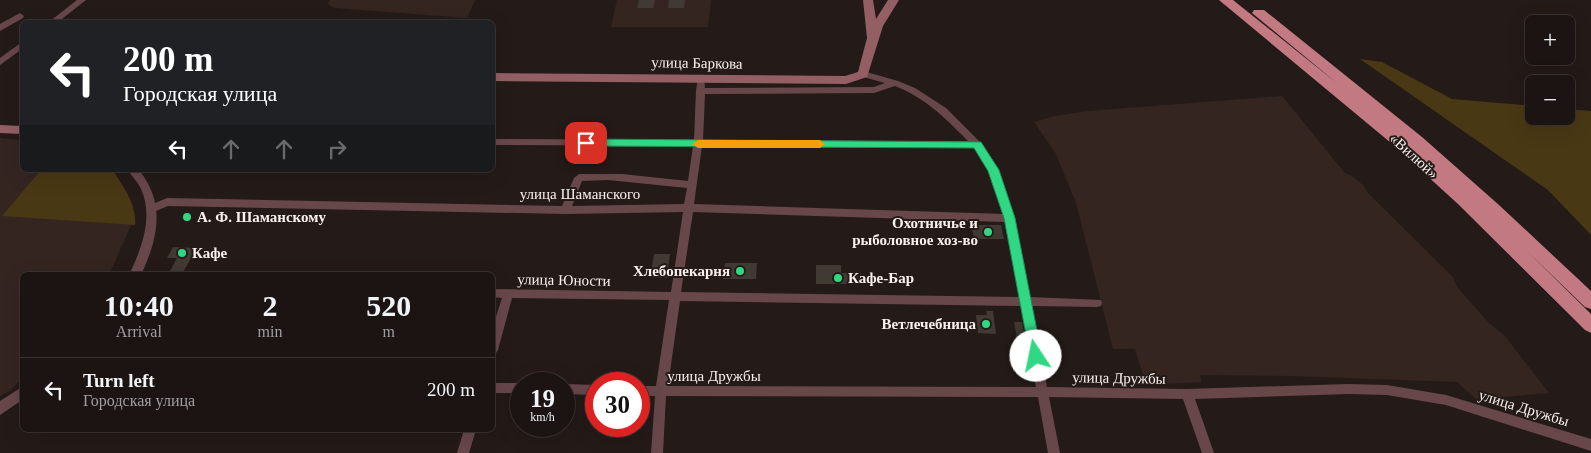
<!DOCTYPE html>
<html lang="en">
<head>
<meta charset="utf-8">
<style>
  body { margin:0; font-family:"Times New Roman",serif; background:#241d1b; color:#f1f3f6; height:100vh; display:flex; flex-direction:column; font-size:19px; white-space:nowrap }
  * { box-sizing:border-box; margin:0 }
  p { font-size:16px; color:#a09e9f }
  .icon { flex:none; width:28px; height:28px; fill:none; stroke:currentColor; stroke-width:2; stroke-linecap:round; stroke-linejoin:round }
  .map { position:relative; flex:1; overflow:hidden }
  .drawer { position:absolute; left:20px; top:272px; width:475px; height:160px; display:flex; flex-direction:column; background:#1b1412; border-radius:8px; box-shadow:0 5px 20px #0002,0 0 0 1px #393332 }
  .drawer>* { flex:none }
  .guide { position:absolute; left:20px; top:20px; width:475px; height:152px; border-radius:8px; box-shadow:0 5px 20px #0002,0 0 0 1px #393332; background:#202124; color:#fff; overflow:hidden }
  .tools { position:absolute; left:1525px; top:15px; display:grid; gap:10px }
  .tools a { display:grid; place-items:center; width:50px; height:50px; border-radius:8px; background:#1b1412; box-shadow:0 5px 20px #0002,0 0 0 1px #393332; font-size:25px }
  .speed { position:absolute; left:510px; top:372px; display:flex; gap:10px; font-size:25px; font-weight:700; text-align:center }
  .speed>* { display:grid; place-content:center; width:65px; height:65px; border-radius:50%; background:#1b1412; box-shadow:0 5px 20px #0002,0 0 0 1px #393332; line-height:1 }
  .speed small { font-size:12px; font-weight:400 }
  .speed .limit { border:8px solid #d22; background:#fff; color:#111 }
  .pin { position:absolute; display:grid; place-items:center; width:42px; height:42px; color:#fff; margin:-21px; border-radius:10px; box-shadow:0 2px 8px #0006 }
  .me { position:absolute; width:55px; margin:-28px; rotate:349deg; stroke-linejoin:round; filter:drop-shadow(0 0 4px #0008) }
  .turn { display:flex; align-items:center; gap:18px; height:105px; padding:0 20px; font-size:22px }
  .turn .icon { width:65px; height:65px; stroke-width:2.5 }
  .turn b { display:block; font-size:35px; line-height:42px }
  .lanes { display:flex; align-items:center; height:48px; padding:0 20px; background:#0003; justify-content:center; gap:25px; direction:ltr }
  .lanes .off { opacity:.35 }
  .eta { display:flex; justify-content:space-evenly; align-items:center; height:85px; text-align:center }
  .eta b { font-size:30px; font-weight:800; line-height:35px }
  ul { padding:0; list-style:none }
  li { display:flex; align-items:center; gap:15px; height:65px; padding:0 20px; border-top:1px solid #393332 }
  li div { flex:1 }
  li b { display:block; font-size:19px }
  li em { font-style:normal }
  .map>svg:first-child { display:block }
  .built { fill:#342521 }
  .green { fill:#493814 }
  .building { fill:#413933 }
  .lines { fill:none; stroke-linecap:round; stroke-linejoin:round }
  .minor { fill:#68474b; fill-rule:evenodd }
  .tertiary { fill:#68474b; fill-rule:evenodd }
  .secondary { fill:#935f65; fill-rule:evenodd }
  .trunk { fill:#c37982; fill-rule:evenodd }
  .route { fill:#30d883; stroke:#1f8c55 }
  .slow { fill:#f59e0b }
  .poi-dot { fill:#30d883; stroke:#241b18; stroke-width:2 }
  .labels { text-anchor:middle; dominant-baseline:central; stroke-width:4; stroke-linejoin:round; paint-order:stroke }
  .street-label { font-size:15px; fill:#f8f1ef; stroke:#241b18 }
  .poi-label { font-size:15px; font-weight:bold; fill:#f8f1ef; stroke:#241b18; text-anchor:start }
</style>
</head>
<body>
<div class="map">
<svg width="1591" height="453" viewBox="0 0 1591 453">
  <rect width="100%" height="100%" fill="#241b18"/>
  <path class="built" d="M 330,0 L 475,0 L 467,18 L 334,8 L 328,4 Z
    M 617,0 L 711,0 L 708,27 L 611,27 Z
    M 1282,96 L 1345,173 L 1352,176 L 1363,185 L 1367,192 L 1453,277 L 1457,287 L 1489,323 L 1504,335 L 1549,393 L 1476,399 L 1457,382 L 1293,376 L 1200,375 L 1201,382 L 1146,385 L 1135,349 L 1113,349 L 1076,203 L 1056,154 L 1034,122 L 1055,116 L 1088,111 Z
    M 0,138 L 22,140 L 22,170 L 83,170 L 132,223 L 109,275 L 22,275 L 22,378 L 10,391 L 0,396 Z"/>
  <path class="green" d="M 1360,59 L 1382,62 L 1452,99 L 1534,106 L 1534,116 L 1566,116 L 1566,109 L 1591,111 L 1591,235 L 1548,190 Z
    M 41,170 L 113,170 C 123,187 137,204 135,225 L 2,216 Z"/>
  <path class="building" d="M 639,0 L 655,0 L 653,8 L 637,8 Z
    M 669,0 L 685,0 L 684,8 L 668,8 Z
    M 971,225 L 1001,225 L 1004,239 L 974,239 Z
    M 173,247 L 197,248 L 183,272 L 169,273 L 177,258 L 167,258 Z
    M 654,254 L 670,254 L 667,278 L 650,278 Z
    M 725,263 L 757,263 L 756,279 L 723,279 Z
    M 816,265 L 841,265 L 841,273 L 861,273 L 861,284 L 816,284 Z
    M 986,311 L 993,311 L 996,334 L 978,333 L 976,315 L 987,315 Z
    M 1014,322 L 1022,322 L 1026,343 L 1018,343 Z"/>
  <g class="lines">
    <path class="minor" d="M 77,0 L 86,0 L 58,22 L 49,22 Z
      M 20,13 L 24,16 L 23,18 L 0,31 L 0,24 Z
      M 22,42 L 22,49 L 0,65 L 0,58 Z
      M 863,71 L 898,81 L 915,88 L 946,108 L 980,142 L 999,170 L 1015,218 L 1030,297 L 1101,300 L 1102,303 L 1101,306 L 1097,307 L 1032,306 L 1047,387 L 1187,389 L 1348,384 L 1387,385 L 1446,395 L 1591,439 L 1591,451 L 1446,405 L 1387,395 L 1348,394 L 1195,399 L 1214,453 L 1202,453 L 1183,399 L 1049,397 L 1060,453 L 1048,453 L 1038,397 L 666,396 L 663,453 L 651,453 L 655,396 L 639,396 L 639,386 L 656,386 L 669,300 L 512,298 L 498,350 L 496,353 L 492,355 L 492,329 L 502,298 L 492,297 L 492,289 L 671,292 L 683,212 L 565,214 L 168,206 L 151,213 L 146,209 L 148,206 L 167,198 L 562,206 L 574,178 L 579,174 L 622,174 L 688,181 L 693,146 L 492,145 L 492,139 L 694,140 L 696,91 L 698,77 L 704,77 L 705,88 L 874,87 L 885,83 L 860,76 L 859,74 ZM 895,86 C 927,99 944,117 968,141 L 703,140 L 705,94 L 874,93 ZM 702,146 L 974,147 L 989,171 L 1004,214 L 694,204 ZM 608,180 L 687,188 L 684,204 L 572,206 L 582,181 ZM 693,212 L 1006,222 L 1020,297 L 681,292 ZM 680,301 L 1021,306 L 1036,387 L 668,386 Z
      M 492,383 L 521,383 L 523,384 L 521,384 L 521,393 L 492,393 Z
      M 564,384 L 596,385 L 596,395 L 564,394 Z
      M 464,430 L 476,430 L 469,453 L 457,453 Z"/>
    <path class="tertiary" d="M 128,170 L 139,170 C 166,204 158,238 141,275 L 129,275 C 141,250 154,217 141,189 C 138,182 132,177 128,170 Z
      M 22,387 L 22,400 L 0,415 L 0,401 Z"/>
    <path class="secondary" d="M 863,0 L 873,0 L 876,19 L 888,0 L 899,0 L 883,26 L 867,77 L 846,84 L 492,81 L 492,73 L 845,76 L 858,72 L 867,38 Z
      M 0,125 L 22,126 L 22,134 L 0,133 Z"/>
    <path class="trunk" d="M 1219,0 L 1233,0 L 1338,84 L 1252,13 L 1254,10 L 1264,10 L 1422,137 L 1499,205 L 1591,291 L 1591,309 L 1585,307 L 1527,251 L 1591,314 L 1591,333 L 1585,330 L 1458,204 L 1391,143 Z"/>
  </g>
  <path class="route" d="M 586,139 L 981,142 L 999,170 L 1015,218 L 1042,356 L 1041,359 L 1036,361 L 1031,359 L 1030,356 L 1004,218 L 988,171 L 974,148 L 586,146 L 581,143 Z"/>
  <path class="slow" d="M 698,140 L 820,140 L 825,144 L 820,148 L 698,148 L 692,144 Z"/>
  <g class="poi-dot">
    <circle cx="187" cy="217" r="5"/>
    <circle cx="988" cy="232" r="5"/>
    <circle cx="182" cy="253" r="5"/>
    <circle cx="740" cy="271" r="5"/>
    <circle cx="838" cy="278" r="5"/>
    <circle cx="986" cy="324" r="5"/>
  </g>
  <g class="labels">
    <g class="street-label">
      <text transform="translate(697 63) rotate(1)">улица Баркова</text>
      <text transform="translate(1414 156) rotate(42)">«Вилюй»</text>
      <text x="580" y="194">улица Шаманского</text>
      <text transform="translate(564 280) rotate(1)">улица Юности</text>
      <text x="714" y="376">улица Дружбы</text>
      <text transform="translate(1119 378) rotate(1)">улица Дружбы</text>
      <text transform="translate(1524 408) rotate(17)">улица Дружбы</text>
    </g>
    <g class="poi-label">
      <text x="197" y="217">А. Ф. Шаманскому</text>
      <text x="978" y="223" text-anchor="end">Охотничье и<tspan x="978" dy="17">рыболовное хоз-во</tspan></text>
      <text x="192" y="253">Кафе</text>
      <text x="730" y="271" text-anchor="end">Хлебопекарня</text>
      <text x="848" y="278">Кафе-Бар</text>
      <text x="976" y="324" text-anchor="end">Ветлечебница</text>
    </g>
  </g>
</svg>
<div class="tools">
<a>+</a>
<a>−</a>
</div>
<div class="speed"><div>19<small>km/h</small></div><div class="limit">30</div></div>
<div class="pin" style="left:586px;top:143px;background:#d93025"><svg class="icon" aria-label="arrive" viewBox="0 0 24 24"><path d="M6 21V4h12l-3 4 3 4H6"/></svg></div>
<svg class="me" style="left:1036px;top:356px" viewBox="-20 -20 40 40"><circle r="19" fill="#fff"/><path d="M0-13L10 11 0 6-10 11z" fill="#30d883"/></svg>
<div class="guide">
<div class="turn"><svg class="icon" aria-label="left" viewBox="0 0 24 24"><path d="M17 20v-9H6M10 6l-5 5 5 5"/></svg><div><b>200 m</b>Городская улица</div></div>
<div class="lanes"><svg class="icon" aria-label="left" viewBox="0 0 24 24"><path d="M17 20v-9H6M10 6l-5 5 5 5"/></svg><svg class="icon off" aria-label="ahead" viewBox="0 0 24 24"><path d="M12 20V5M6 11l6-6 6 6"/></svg><svg class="icon off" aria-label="ahead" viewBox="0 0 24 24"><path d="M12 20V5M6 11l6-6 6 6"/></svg><svg class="icon off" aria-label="right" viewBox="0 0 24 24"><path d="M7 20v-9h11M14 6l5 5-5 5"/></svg></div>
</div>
<section class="drawer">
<div class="eta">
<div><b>10:40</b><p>Arrival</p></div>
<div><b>2</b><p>min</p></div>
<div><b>520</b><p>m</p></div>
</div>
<ul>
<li><svg class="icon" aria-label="left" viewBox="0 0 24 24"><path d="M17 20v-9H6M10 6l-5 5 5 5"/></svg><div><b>Turn left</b><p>Городская улица</p></div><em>200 m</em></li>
</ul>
</section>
</div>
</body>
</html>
